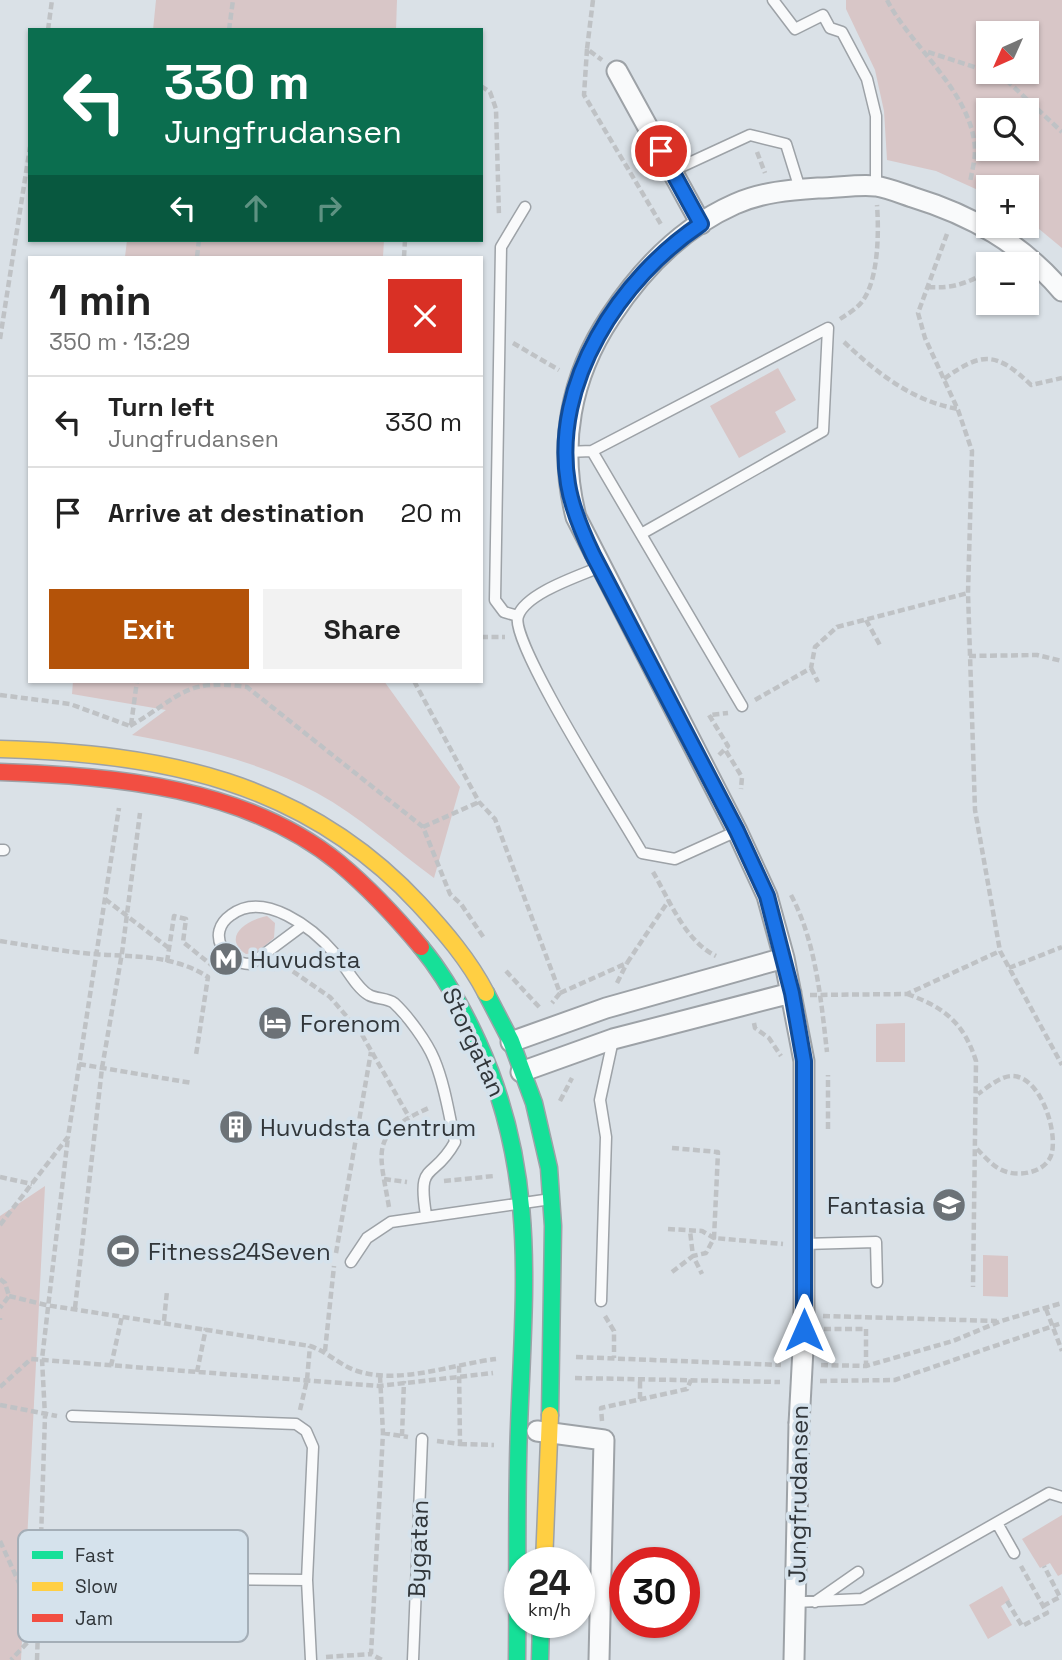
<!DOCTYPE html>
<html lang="en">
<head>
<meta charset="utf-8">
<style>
  body { margin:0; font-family:"Space Grotesk",sans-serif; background:#f2f2f2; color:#222; height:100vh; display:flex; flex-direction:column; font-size:26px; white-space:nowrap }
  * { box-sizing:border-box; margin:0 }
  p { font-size:23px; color:#767676 }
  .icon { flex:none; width:38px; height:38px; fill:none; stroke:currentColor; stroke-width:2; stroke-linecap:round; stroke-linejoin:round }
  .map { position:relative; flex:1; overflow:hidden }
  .side { position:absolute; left:28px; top:256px; width:455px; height:427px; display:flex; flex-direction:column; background:#fff; border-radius:0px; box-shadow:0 2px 5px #0004 }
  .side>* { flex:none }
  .hud { position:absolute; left:28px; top:28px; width:455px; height:214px; border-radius:0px; box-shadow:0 2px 5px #0004; background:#0b6e4f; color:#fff; overflow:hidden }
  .needle { width:46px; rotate:225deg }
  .controls { position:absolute; left:976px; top:21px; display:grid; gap:14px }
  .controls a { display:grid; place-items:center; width:63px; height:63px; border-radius:0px; background:#fff; box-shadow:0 2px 5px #0004; font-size:35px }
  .speed { position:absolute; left:504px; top:1547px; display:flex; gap:14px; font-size:35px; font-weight:700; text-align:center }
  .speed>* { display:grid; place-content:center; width:91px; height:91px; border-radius:50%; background:#fff; box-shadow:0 2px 5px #0004; line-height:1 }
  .speed small { font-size:18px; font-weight:400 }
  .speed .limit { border:10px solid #d22; background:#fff; color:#111 }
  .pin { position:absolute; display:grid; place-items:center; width:60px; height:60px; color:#fff; margin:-30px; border:4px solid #fff; border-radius:50%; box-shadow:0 2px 7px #0007 }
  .me { position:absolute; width:77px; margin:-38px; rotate:0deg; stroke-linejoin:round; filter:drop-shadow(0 0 5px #0008) }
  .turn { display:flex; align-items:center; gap:24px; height:147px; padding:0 21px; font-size:32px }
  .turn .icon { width:91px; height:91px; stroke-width:2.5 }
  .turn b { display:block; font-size:49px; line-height:60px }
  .lanes { display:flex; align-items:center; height:66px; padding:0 21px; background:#0003; justify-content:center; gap:35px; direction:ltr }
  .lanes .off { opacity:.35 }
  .round { display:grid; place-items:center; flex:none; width:74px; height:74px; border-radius:0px; background:#f2f2f2 }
  .overview { display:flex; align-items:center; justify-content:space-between; height:119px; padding:0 21px }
  h1 { font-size:42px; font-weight:600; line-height:52px }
  .button { display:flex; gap:14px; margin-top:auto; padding:14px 21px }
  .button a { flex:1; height:80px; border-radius:0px; background:#b45309; color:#fff; font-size:28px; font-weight:600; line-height:80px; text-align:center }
  .button a+a { background:#f2f2f2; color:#222 }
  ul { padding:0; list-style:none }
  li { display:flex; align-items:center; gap:21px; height:91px; padding:0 21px; border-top:2px solid #e0e0e0 }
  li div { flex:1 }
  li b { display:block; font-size:26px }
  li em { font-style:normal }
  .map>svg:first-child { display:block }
  .green { fill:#d8c6c7; fill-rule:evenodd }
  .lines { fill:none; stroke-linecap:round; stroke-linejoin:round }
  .lane-casing { stroke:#9da2a7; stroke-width:13 }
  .street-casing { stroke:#9da2a7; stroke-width:23 }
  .fast-casing { stroke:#9da2a7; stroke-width:19 }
  .slow-casing { stroke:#9da2a7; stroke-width:19 }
  .jam-casing { stroke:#9da2a7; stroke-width:19 }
  .path { stroke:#bfc2c5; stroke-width:4.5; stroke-dasharray:7 3.5; stroke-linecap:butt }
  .lane { stroke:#f9fafb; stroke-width:10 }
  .street { stroke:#f9fafb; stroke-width:19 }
  .fast { stroke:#16e098; stroke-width:16 }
  .slow { stroke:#ffcf43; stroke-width:16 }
  .jam { stroke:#f24e42; stroke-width:16 }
  .street-bridge-casing { stroke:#9da2a7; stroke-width:23; stroke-linecap:butt }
  .street-bridge { stroke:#f9fafb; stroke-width:19 }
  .route-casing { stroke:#114b97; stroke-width:18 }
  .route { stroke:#1a73e8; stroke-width:12 }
  .labels { text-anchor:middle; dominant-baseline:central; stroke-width:7; stroke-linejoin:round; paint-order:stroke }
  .poi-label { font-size:24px; fill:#31363a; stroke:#d5e2ec; text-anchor:start }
  .street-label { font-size:24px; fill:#31363a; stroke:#d5e2ec }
  .key { fill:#d5e2ec; stroke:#a4aeb7; stroke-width:2 }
  .key-label { font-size:19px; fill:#31363a }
</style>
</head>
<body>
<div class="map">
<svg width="1062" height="1660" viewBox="0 0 1062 1660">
  <rect width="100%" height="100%" fill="#dae1e7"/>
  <path class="green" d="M 156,0 L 397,0 L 396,30 L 153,30 Z
    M 846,0 L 1062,0 L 1062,248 L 1027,219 L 1027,187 L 989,187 L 989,195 L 936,171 L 887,160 L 884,111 L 875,70 L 846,9 ZM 989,33 L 1027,33 L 1027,72 L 989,72 ZM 989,110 L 1027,110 L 1027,149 L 989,149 Z
    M 127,240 L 384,240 L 383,257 L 125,257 Z
    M 778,368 L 796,400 L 775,412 L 786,432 L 739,458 L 710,406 Z
    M 73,681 L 384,681 L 460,787 L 434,878 C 396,850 359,816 317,793 C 261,762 195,747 132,735 L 166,710 L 72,694 Z
    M 267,916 L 275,923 L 274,938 L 256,953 L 246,954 C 221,937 247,920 267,916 Z
    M 905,1023 L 905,1062 L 876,1062 L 876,1024 Z
    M 45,1186 L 21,1660 L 0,1660 L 0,1216 Z
    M 983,1255 L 1008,1256 L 1008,1297 L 983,1296 Z
    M 1062,1515 L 1062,1574 L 1058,1576 L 1050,1563 L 1040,1568 L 1022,1539 Z
    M 1002,1586 L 1010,1600 L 1001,1606 L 1012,1625 L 988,1639 L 969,1605 Z"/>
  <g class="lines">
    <g class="lane-casing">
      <path id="lane" d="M 773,0 L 795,29 L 823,15 L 830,28 L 842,32 L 867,79 L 876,116 L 876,186
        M 672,171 L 750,135 L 786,144 L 800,189
        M 592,451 L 742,706
        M 566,452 L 592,451 L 828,328
        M 641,534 L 823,431 L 828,328
        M 600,567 C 579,576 526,593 518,616 C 509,642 623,819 642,853 L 675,859 L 737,831
        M 518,616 L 504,612 L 495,600 L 501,247 L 525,207
        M 0,850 L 4,850
        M 302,926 L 251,964 C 225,965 205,933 231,915 C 264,890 313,928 335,954 C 345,965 356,988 369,995 C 376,999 387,998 394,1003 C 408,1016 427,1042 434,1059 C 445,1085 449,1115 455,1142 C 433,1182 417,1159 426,1215
        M 804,1244 L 876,1242 L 877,1282
        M 351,1262 L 367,1238 L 391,1222 L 551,1199
        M 601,1301 L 606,1137 L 600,1100 L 613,1040
        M 72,1416 L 296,1424 L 306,1431 L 313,1447 L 307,1580 L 311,1660
        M 997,1523 L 1014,1553
        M 60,1578 L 307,1580
        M 795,1602 L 862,1599 L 1049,1493 L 1062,1497
        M 815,1602 L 858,1572
        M 413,1660 L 422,1439"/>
    </g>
    <g class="street-casing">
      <path id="street" d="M 617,71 L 701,224
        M 511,1042 L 606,1008 L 784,958
        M 521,1072 L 613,1039 L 791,993
        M 804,1330 L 804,1061 L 784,958 L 767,896 L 737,831 L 576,517 C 558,446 570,377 611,316 C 642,269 683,227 735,204 C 762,192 790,190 818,188 C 837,188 858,184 876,186 C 888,188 900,193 912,197 C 971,215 1021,243 1062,291
        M 537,1431 L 604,1440 L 599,1660
        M 794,1660 L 799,1424"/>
    </g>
    <g class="fast-casing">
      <path id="fast" d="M 421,947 C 445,976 463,1009 478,1042 C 538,1174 524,1288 519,1427 C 516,1505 518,1582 517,1660
        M 486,993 L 511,1041 L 534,1103 L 549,1168 L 553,1226 L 550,1415
        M 540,1660 L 541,1622"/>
    </g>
    <g class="slow-casing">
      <path id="slow" d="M 0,749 C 161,753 305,781 419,904 C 444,931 469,960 486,993
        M 544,1563 L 550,1415"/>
    </g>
    <g class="jam-casing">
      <path id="jam" d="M 0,772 C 116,776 246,787 339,863 C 370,889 396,917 421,947"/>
    </g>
    <path class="path" d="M 593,0 L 587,49 L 602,60
      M 887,0 C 911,47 973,93 975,150 C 975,160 972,172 970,182
      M 48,30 L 52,0
      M 229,30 L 233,0
      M 587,49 L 584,95 L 662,226
      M 928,52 L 1002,76 L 1062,132
      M 481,86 L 490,92 L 496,109 L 499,216
      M 757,152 L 765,173
      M 947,234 L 918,313 L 925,338 L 958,410 L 972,451 L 968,593 L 975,810 L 1000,951 L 1062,1065
      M 197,257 L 199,240
      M 404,257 L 405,240
      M 928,287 C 952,289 968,283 989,271
      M 840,319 C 846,315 853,311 858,306 C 879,287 879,232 877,205
      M 0,339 L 30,147
      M 844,342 C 877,373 912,401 958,409
      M 513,343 L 559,370
      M 944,379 C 982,351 997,352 1031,385 L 1062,378
      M 866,620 L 881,647
      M 481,637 L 505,637
      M 969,656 L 1037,655 L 1062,661
      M 811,668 L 818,682
      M 414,681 L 479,802 L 495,819 L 560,993 L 552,1003
      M 0,695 L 70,704 L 130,726
      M 755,700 L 811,668 L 815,647 L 837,627 L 968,593
      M 131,725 L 137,681
      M 130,726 C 181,697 183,678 247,687 L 423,827 L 450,894 L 461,904 L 484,938
      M 726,751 L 742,777 L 741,789
      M 719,755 L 728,746 L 709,715 L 728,713
      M 423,827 L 479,802
      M 653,872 C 670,901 685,941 716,956
      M 791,895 C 816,942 821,1000 827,1052
      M 105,899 L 170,949
      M 0,941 C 31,946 61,951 92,954 C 132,957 173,954 208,977 L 196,1055
      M 167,962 L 174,916 L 186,919 L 183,942 L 214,967
      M 1009,968 L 1062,947
      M 274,969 L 285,966 L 330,997 L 361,1033 L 409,1117
      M 506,971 L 540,1008
      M 617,983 L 627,963
      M 560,993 L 627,963 L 669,900
      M 907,994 C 944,1007 964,1023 976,1061 L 973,1287
      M 810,995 L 907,994 L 1000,951
      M 754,1023 L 755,1028 L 769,1038 L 781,1056
      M 79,1064 L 192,1083
      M 560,1101 L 572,1078
      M 828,1129 L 828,1075
      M 672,1148 L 718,1152 L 714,1238 L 783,1244
      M 977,1149 C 986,1158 995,1169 1007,1172 C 1024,1177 1049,1170 1052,1152 C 1057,1129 1040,1076 1012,1076 C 1000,1076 987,1088 978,1094
      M 0,1177 L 32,1184
      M 384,1179 L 407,1182
      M 444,1181 L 494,1176
      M 389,1207 C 379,1149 369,1134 431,1107
      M 0,1225 L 68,1137 L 119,808
      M 668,1229 L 702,1231 L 714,1238 L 706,1253 L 693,1256 L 702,1274
      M 336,1253 L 371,1052
      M 672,1272 L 693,1256 L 690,1231
      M 0,1279 L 5,1283 L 9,1296 L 0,1308
      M 9,1296 L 46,1305 L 310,1346 C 328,1352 339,1365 357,1371 C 400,1385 453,1364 496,1359
      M 75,1308 L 102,1068 L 122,953 L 140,813
      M 1046,1309 L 1062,1351
      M 605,1316 L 614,1331 L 614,1358
      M 823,1316 L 997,1321
      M 0,1318 L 0,1320
      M 164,1321 L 167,1291
      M 824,1329 L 866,1329 L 866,1366
      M 325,1351 L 334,1266
      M 576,1357 L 781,1365
      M 821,1365 L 866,1366 L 953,1341 L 1001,1321 L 1062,1303
      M 111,1366 L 122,1316
      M 197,1372 L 206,1328
      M 380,1376 L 383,1433 L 371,1654 L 382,1660
      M 575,1378 L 780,1382
      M 820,1381 L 895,1380 L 1062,1323
      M 0,1387 L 31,1359 L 379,1386 L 493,1373
      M 640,1399 L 640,1379
      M 0,1405 L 57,1416
      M 300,1410 L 307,1380 L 310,1346
      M 602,1421 L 601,1408 L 687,1389 L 691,1380
      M 383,1433 L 408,1437
      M 402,1436 L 404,1381
      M 437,1441 L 460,1444 L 459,1364
      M 460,1444 L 494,1445
      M 0,1541 L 40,1629 L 11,1660
      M 1007,1601 L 1022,1626 L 1047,1613 L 1021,1566
      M 1043,1606 L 1060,1597 L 1044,1566
      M 326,1657 L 371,1654
      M 37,1660 L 45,1416 L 42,1359 L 68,1137"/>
    <use href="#lane" class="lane"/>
    <use href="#street" class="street"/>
    <use href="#fast" class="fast"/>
    <use href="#slow" class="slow"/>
    <use href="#jam" class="jam"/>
    <g class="street-bridge-casing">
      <path id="street-bridge" d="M 799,1424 L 804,1330"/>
    </g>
    <use href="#street-bridge" class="street-bridge"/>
  </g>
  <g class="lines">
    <g class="route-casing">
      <path id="route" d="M 661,151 L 701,224 C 620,278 551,383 568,484 C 572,509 582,532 593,555 L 737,831 L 767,896 L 792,993 L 804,1061 L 804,1330"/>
    </g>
    <use href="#route" class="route"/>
  </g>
  <defs>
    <g id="metro-disc" transform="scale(1.75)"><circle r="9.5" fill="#6c7277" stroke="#d5e2ec"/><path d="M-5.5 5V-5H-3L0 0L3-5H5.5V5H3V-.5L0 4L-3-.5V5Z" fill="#fff"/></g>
    <g id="hotel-disc" transform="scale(1.75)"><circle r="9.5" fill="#6c7277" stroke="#d5e2ec"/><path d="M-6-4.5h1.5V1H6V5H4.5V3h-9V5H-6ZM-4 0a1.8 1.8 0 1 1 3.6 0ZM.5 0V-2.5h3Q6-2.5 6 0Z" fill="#fff"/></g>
    <g id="building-disc" transform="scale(1.75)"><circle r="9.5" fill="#6c7277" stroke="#d5e2ec"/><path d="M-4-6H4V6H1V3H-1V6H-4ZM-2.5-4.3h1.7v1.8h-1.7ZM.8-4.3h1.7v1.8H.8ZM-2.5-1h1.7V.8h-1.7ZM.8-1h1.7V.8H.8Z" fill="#fff"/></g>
    <g id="school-disc" transform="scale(1.75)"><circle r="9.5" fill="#6c7277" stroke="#d5e2ec"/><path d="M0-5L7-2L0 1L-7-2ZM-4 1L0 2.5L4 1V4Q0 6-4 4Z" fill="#fff"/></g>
    <g id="stadium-disc" transform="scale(1.75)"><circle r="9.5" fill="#6c7277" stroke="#d5e2ec"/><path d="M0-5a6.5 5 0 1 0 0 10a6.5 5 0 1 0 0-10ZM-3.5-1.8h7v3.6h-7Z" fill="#fff"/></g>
  </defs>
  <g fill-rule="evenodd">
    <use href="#metro-disc" x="226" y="959"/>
    <use href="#hotel-disc" x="275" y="1023"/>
    <use href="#building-disc" x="236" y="1127"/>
    <use href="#school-disc" x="949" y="1205"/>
    <use href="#stadium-disc" x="123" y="1251"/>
  </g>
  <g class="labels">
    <g class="poi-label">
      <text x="250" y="959">Huvudsta</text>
      <text x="300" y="1023">Forenom</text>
      <text x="260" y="1127">Huvudsta Centrum</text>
      <text x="925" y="1205" text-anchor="end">Fantasia</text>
      <text x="148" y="1251">Fitness24Seven</text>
    </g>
    <g class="street-label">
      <text transform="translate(474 1042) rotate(65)">Storgatan</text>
      <text transform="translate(798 1494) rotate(-89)">Jungfrudansen</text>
      <text transform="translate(418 1549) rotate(-88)">Bygatan</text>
    </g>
  </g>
  <rect x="18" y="1530" width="230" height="112" rx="10" class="key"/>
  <rect x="32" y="1551" width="31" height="8" fill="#16e098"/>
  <rect x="32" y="1582" width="31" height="9" fill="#ffcf43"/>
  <rect x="32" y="1614" width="31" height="8" fill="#f24e42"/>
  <g class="key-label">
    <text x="75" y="1562">Fast</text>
    <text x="75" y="1593">Slow</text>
    <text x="75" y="1625">Jam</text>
  </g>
</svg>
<div class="controls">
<a><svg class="needle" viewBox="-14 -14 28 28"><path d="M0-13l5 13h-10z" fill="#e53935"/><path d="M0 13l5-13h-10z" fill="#767676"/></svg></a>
<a><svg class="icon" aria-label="search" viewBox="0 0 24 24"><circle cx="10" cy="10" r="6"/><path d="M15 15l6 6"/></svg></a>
<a>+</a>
<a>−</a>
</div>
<div class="speed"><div>24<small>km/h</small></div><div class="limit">30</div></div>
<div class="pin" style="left:661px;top:151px;background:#d93025"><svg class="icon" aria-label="arrive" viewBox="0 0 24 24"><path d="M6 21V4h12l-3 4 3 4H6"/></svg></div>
<svg class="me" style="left:804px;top:1330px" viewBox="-20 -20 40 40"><path d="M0-17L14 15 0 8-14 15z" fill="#1a73e8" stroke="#fff" stroke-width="4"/></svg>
<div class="hud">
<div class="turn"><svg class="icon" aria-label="left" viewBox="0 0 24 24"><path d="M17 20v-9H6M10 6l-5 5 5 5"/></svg><div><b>330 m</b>Jungfrudansen</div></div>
<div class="lanes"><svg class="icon" aria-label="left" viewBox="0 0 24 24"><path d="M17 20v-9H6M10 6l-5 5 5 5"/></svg><svg class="icon off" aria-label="ahead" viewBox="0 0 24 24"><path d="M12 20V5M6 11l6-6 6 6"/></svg><svg class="icon off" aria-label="right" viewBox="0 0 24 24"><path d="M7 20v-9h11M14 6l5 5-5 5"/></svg></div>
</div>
<section class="side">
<div class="overview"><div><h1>1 min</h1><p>350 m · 13:29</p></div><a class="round" style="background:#d93025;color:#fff"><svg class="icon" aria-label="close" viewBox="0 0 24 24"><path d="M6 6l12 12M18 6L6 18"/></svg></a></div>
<ul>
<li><svg class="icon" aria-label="left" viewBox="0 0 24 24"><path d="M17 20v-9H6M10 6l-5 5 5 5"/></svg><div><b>Turn left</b><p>Jungfrudansen</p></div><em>330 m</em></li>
<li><svg class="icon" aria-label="arrive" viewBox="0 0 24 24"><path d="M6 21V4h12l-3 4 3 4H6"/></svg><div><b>Arrive at destination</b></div><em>20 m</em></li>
</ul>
<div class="button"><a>Exit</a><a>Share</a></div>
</section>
</div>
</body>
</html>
